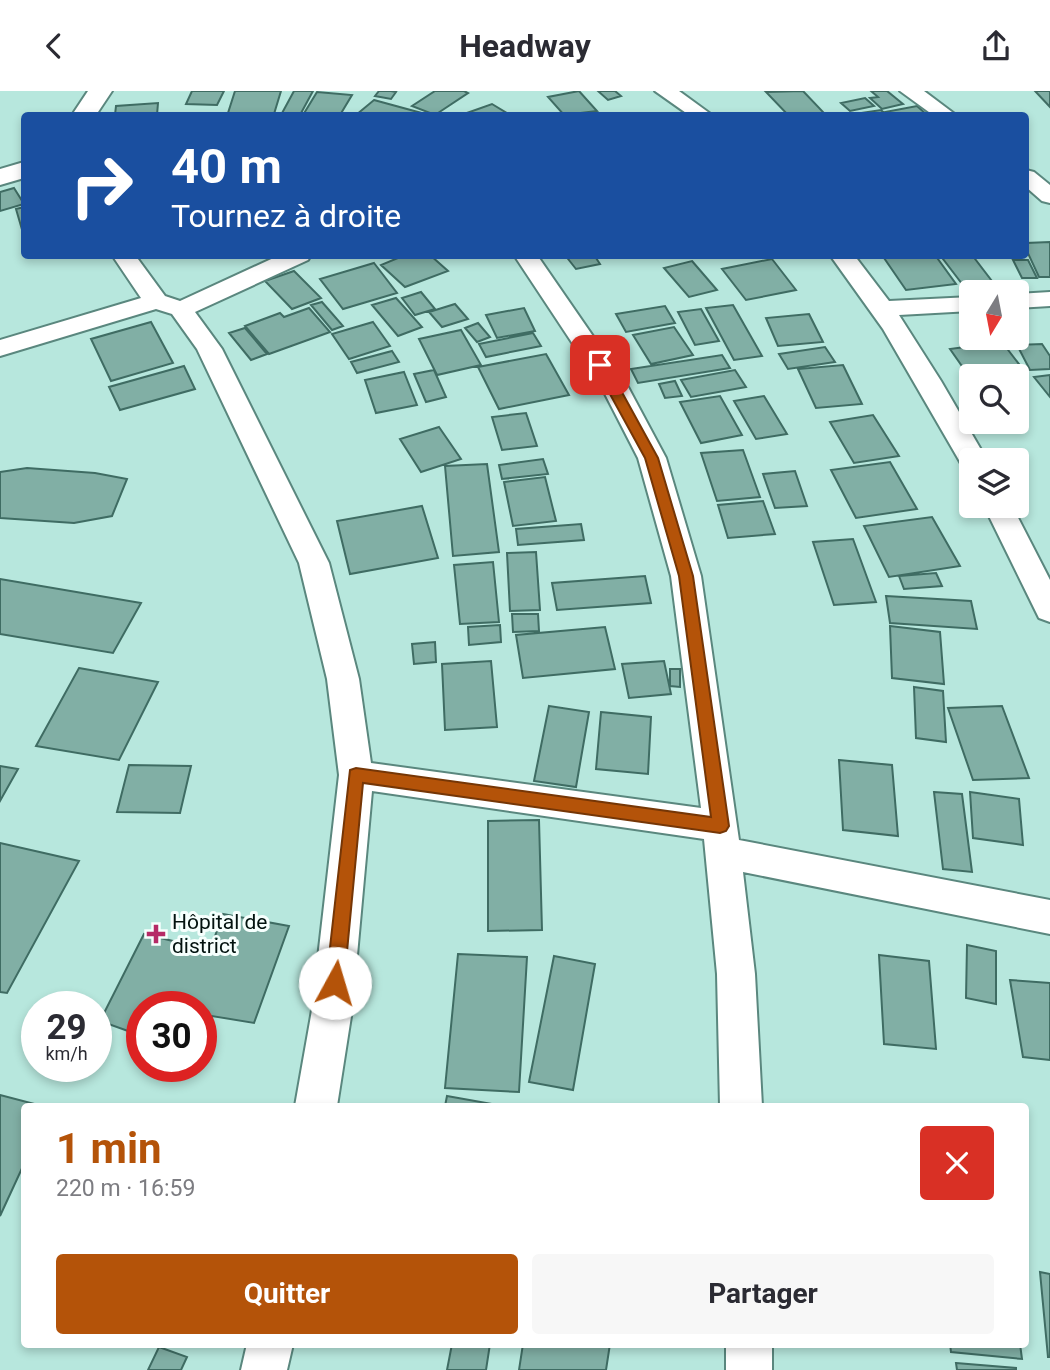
<!DOCTYPE html>
<html lang="fr">
<head>
<meta charset="utf-8">
<style>
  body { margin:0; font-family:Roboto,sans-serif; background:#f7f7f7; color:#2b2b33; height:100vh; display:flex; flex-direction:column; font-size:26px; white-space:nowrap }
  * { box-sizing:border-box; margin:0 }
  p { font-size:23px; color:#7c7c81 }
  .icon { flex:none; width:38px; height:38px; fill:none; stroke:currentColor; stroke-width:2; stroke-linecap:round; stroke-linejoin:round }
  .map { position:relative; flex:1; overflow:hidden }
  .drawer { position:absolute; left:21px; top:1012px; width:1008px; height:245px; display:flex; flex-direction:column; background:#fff; border-radius:7px; box-shadow:0 4px 10px #0003 }
  .drawer>* { flex:none }
  .guide { position:absolute; left:21px; top:21px; width:1008px; height:147px; border-radius:7px; box-shadow:0 4px 10px #0003; background:#1a4fa0; color:#fff; overflow:hidden }
  .needle { width:46px; rotate:190deg }
  .tools { position:absolute; left:959px; top:189px; display:grid; gap:14px }
  .tools a { display:grid; place-items:center; width:70px; height:70px; border-radius:7px; background:#fff; box-shadow:0 4px 10px #0003; font-size:35px }
  .speed { position:absolute; left:21px; top:900px; display:flex; gap:14px; font-size:35px; font-weight:700; text-align:center }
  .speed>* { display:grid; place-content:center; width:91px; height:91px; border-radius:50%; background:#fff; box-shadow:0 4px 10px #0003; line-height:1 }
  .speed small { font-size:18px; font-weight:400 }
  .speed .limit { border:10px solid #d22; background:#fff; color:#111 }
  .pin { position:absolute; display:grid; place-items:center; width:60px; height:60px; color:#fff; margin:-30px; border-radius:14px; box-shadow:0 4px 10px #0006 }
  .me { position:absolute; width:77px; margin:-38px; rotate:6deg; stroke-linejoin:round; filter:drop-shadow(0 0 5px #0008) }
  .turn { display:flex; align-items:center; gap:24px; height:147px; padding:0 35px; font-size:32px }
  .turn .icon { width:91px; height:91px; stroke-width:2.5 }
  .turn b { display:block; font-size:49px; line-height:60px }
  .round { display:grid; place-items:center; flex:none; width:74px; height:74px; border-radius:7px; background:#f7f7f7 }
  .head { display:flex; align-items:center; justify-content:space-between; height:119px; padding:0 35px }
  h1 { font-size:42px; font-weight:700; line-height:52px; color:#b45309 }
  .cta { display:flex; gap:14px; margin-top:auto; padding:14px 35px }
  .cta a { flex:1; height:80px; border-radius:7px; background:#b45309; color:#fff; font-size:28px; font-weight:700; line-height:80px; text-align:center }
  .cta a+a { background:#f7f7f7; color:#2b2b33 }
  header { display:flex; justify-content:space-between; align-items:center; height:91px; padding:0 35px; background:#fff; font-size:32px; font-weight:700 }
  .map>svg:first-child { display:block }
  .building { fill:#81afa5; stroke:#3f6c63; stroke-width:2 }
  .lines { fill:none; stroke-linecap:round; stroke-linejoin:round }
  .street-casing { stroke:#5a877e; stroke-width:4 }
  .secondary-casing { stroke:#5a877e; stroke-width:4 }
  .street { fill:#fff; fill-rule:evenodd }
  .secondary { fill:#fff; fill-rule:evenodd }
  .route { fill:#b45309; stroke:#753606; stroke-width:2 }
  .poi-dot { fill:#b52a66; stroke:#f6fffd; stroke-width:2.5 }
  .labels { text-anchor:middle; dominant-baseline:central; stroke-width:6; stroke-linejoin:round; paint-order:stroke }
  .poi-label { font-size:21px; fill:#02120f; stroke:#f6fffd; text-anchor:start }
</style>
</head>
<body>
<header><svg class="icon" aria-label="back" viewBox="0 0 24 24"><path d="M15 5l-7 7 7 7"/></svg>Headway<svg class="icon" aria-label="share" viewBox="0 0 24 24"><path d="M12 15V3M7 8l5-5 5 5M5 13v7h14v-7"/></svg></header>
<div class="map">
<svg width="1050" height="1279" viewBox="0 0 1050 1279">
  <rect width="100%" height="100%" fill="#b7e7dd"/>
  <path class="building" d="M 192,0 L 224,0 L 217,14 L 186,13 Z
    M 235,0 L 281,0 L 274,23 L 228,22 Z
    M 294,0 L 313,0 L 300,24 L 281,24 Z
    M 379,0 L 391,0 L 396,1 L 391,8 L 375,5 Z
    M 435,0 L 464,0 L 468,2 L 435,24 L 412,15 Z
    M 579,0 L 597,20 L 564,24 L 548,6 Z
    M 598,0 L 615,0 L 621,5 L 608,9 Z
    M 803,0 L 824,22 L 788,24 L 766,1 Z
    M 871,0 L 887,0 L 903,13 L 882,18 L 870,7 L 878,6 Z
    M 1035,0 L 1050,0 L 1050,16 Z
    M 317,1 L 352,4 L 340,24 L 303,24 Z
    M 865,7 L 874,15 L 850,20 L 841,12 Z
    M 374,9 L 429,24 L 356,24 Z
    M 158,12 L 157,24 L 115,24 L 116,15 Z
    M 492,13 L 510,24 L 464,23 Z
    M 917,15 L 927,24 L 889,24 L 885,21 Z
    M 881,19 L 886,24 L 848,24 Z
    M 14,97 L 24,113 L 0,120 L 0,101 Z
    M 24,116 L 24,142 L 23,142 L 16,118 Z
    M 1050,151 L 1050,186 L 1039,186 L 1026,158 L 1026,152 Z
    M 405,164 L 430,164 L 448,180 L 405,196 L 381,174 Z
    M 565,164 L 594,164 L 600,173 L 576,178 Z
    M 882,164 L 935,164 L 956,193 L 906,199 Z
    M 940,164 L 972,164 L 998,198 L 969,202 Z
    M 772,168 L 796,199 L 746,209 L 722,178 Z
    M 1013,169 L 1028,169 L 1037,187 L 1022,187 Z
    M 692,170 L 717,199 L 689,206 L 664,177 Z
    M 374,172 L 397,202 L 343,218 L 320,188 Z
    M 294,180 L 321,207 L 292,218 L 265,190 Z
    M 421,201 L 435,218 L 415,224 L 402,207 Z
    M 396,207 L 422,236 L 398,245 L 372,214 Z
    M 322,211 L 343,235 L 332,239 L 311,214 Z
    M 455,213 L 468,228 L 442,236 L 429,221 Z
    M 733,214 L 762,265 L 734,269 L 706,217 Z
    M 665,215 L 675,232 L 626,241 L 616,223 Z
    M 309,217 L 330,241 L 269,263 L 245,235 L 280,222 L 284,226 Z
    M 524,217 L 535,240 L 497,247 L 486,224 Z
    M 701,218 L 719,250 L 695,254 L 678,221 Z
    M 809,223 L 823,251 L 778,255 L 766,227 Z
    M 151,231 L 173,272 L 111,290 L 91,248 Z
    M 373,231 L 390,255 L 349,268 L 332,243 Z
    M 478,232 L 490,246 L 477,251 L 465,237 Z
    M 674,236 L 693,264 L 651,273 L 633,244 Z
    M 245,237 L 267,263 L 251,269 L 229,242 Z
    M 461,239 L 481,274 L 437,284 L 419,248 Z
    M 533,242 L 541,255 L 486,266 L 479,253 Z
    M 1002,251 L 1025,281 L 971,285 L 971,288 L 950,258 Z
    M 1042,253 L 1050,265 L 1050,278 L 1030,279 L 1017,254 Z
    M 825,256 L 835,271 L 788,278 L 779,263 Z
    M 392,260 L 399,271 L 357,282 L 351,271 Z
    M 546,263 L 569,304 L 499,318 L 478,276 Z
    M 722,264 L 730,277 L 638,292 L 631,278 Z
    M 843,274 L 862,313 L 816,317 L 798,278 Z
    M 184,275 L 195,298 L 120,319 L 109,296 Z
    M 434,279 L 446,306 L 426,311 L 414,283 Z
    M 735,279 L 746,296 L 691,306 L 681,289 Z
    M 404,281 L 417,314 L 376,322 L 365,289 Z
    M 1050,284 L 1050,306 L 1034,286 Z
    M 675,290 L 682,305 L 665,307 L 659,293 Z
    M 720,305 L 742,344 L 701,352 L 680,311 Z
    M 764,305 L 787,343 L 756,348 L 734,310 Z
    M 526,322 L 537,355 L 502,359 L 492,326 Z
    M 873,324 L 899,365 L 854,372 L 830,331 Z
    M 439,336 L 461,368 L 421,381 L 400,348 Z
    M 743,359 L 760,406 L 717,410 L 701,362 Z
    M 543,368 L 548,383 L 502,388 L 499,374 Z
    M 890,371 L 917,418 L 856,427 L 831,379 Z
    M 487,373 L 499,461 L 453,465 L 445,375 Z
    M 27,377 L 95,382 L 127,388 L 112,425 L 74,432 L 0,427 L 0,381 Z
    M 795,380 L 807,415 L 775,417 L 763,383 Z
    M 545,386 L 556,430 L 513,435 L 504,391 Z
    M 763,410 L 775,443 L 728,447 L 718,414 Z
    M 422,415 L 438,467 L 350,483 L 337,430 Z
    M 932,426 L 960,475 L 889,486 L 864,435 Z
    M 581,433 L 584,449 L 518,454 L 516,438 Z
    M 853,448 L 876,511 L 834,514 L 813,451 Z
    M 536,461 L 540,519 L 510,520 L 507,462 Z
    M 493,471 L 499,531 L 460,533 L 454,474 Z
    M 936,482 L 942,495 L 904,498 L 899,485 Z
    M 645,485 L 651,512 L 557,519 L 552,492 Z
    M 0,488 L 141,512 L 113,562 L 0,543 Z
    M 886,505 L 971,510 L 977,538 L 890,532 Z
    M 512,523 L 538,523 L 539,540 L 513,541 Z
    M 500,534 L 501,551 L 469,554 L 468,536 Z
    M 890,535 L 940,541 L 944,593 L 892,587 Z
    M 605,536 L 615,578 L 523,587 L 516,544 Z
    M 435,551 L 436,571 L 414,573 L 412,553 Z
    M 491,570 L 497,636 L 445,639 L 442,573 Z
    M 664,570 L 671,603 L 629,607 L 622,573 Z
    M 79,577 L 158,591 L 119,669 L 36,655 Z
    M 670,578 L 680,578 L 680,596 L 670,595 Z
    M 914,596 L 943,600 L 946,651 L 916,647 Z
    M 549,615 L 589,621 L 576,696 L 534,690 Z
    M 1002,615 L 1029,687 L 973,689 L 948,617 Z
    M 601,621 L 651,626 L 648,683 L 596,678 Z
    M 839,669 L 892,674 L 898,745 L 843,739 Z
    M 129,674 L 191,675 L 180,722 L 117,721 Z
    M 0,675 L 18,678 L 0,710 Z
    M 934,701 L 962,703 L 972,781 L 943,778 Z
    M 970,701 L 1019,708 L 1023,754 L 973,747 Z
    M 539,729 L 542,839 L 488,840 L 488,730 Z
    M 0,752 L 79,770 L 7,902 L 0,901 Z
    M 223,823 L 289,835 L 254,932 L 212,925 L 201,950 L 201,915 L 142,915 L 142,945 L 100,930 L 144,843 L 210,859 Z
    M 967,854 L 996,860 L 996,913 L 966,907 Z
    M 458,863 L 527,866 L 519,1001 L 445,997 Z
    M 879,864 L 929,870 L 936,958 L 884,953 Z
    M 554,865 L 595,873 L 573,999 L 529,991 Z
    M 1010,889 L 1050,892 L 1050,969 L 1023,966 Z
    M 0,1004 L 42,1015 L 24,1015 L 24,1073 L 0,1125 Z
    M 447,1005 L 503,1015 L 445,1015 Z
    M 1040,1181 L 1050,1183 L 1050,1266 L 1048,1266 Z
    M 452,1253 L 490,1253 L 486,1279 L 447,1279 Z
    M 523,1253 L 610,1253 L 606,1279 L 519,1279 Z
    M 950,1253 L 1020,1253 L 1022,1268 L 951,1261 Z
    M 159,1256 L 187,1266 L 181,1279 L 148,1279 Z
    M 956,1272 L 1016,1277 L 1016,1279 L 957,1279 Z"/>
  <g class="lines">
    <g class="street-casing">
      <path id="street" d="M 655,0 L 679,0 L 712,24 L 689,24 Z
        M 900,0 L 924,0 L 956,24 L 933,24 Z
        M 1026,79 L 1034,81 L 1050,94 L 1050,112 L 1042,110 L 1026,96 Z
        M 112,164 L 135,164 L 165,205 L 180,210 L 280,164 L 311,164 L 308,169 L 195,221 L 222,258 L 329,472 L 359,588 L 371,672 L 701,717 L 671,485 L 638,367 L 602,297 L 514,164 L 537,164 L 628,296 L 666,367 L 701,485 L 739,749 L 1050,809 L 1050,843 L 743,781 L 755,883 L 762,1015 L 720,1015 L 717,883 L 704,748 L 372,700 L 352,919 L 337,1015 L 295,1015 L 312,919 L 339,684 L 327,588 L 299,472 L 197,258 L 172,223 L 156,218 L 0,265 L 0,249 L 141,207 Z
        M 830,164 L 854,164 L 889,210 L 971,206 L 971,220 L 899,224 L 941,290 L 987,369 L 971,369 L 971,378 L 963,376 L 883,238 Z
        M 1050,201 L 1050,215 L 1017,217 L 1017,203 Z
        M 984,415 L 1012,415 L 1050,489 L 1050,531 L 1039,527 Z
        M 247,1253 L 293,1253 L 287,1279 L 241,1279 Z
        M 726,1253 L 772,1253 L 772,1279 L 726,1279 Z"/>
    </g>
    <g class="secondary-casing">
      <path id="secondary" d="M 88,0 L 112,0 L 96,24 L 72,24 Z
        M 24,71 L 24,87 L 0,94 L 0,78 Z"/>
    </g>
    <use href="#street" class="street"/>
    <use href="#secondary" class="secondary"/>
  </g>
  <path class="route" d="M 600,271 L 607,274 L 658,367 L 693,485 L 729,735 L 726,740 L 720,742 L 363,692 L 344,892 L 341,898 L 335,901 L 328,898 L 326,892 L 350,679 L 356,677 L 711,726 L 679,485 L 645,367 L 594,274 Z"/>
  <path class="poi-dot" d="M152.5 832.5h7v7h7v7h-7v7h-7v-7h-7v-7h7z"/>
  <g class="labels">
    <g class="poi-label">
      <text x="172" y="831">Hôpital de<tspan x="172" dy="24">district</tspan></text>
    </g>
  </g>
</svg>
<div class="tools">
<a><svg class="needle" viewBox="-14 -14 28 28"><path d="M0-13l5 13h-10z" fill="#e53935"/><path d="M0 13l5-13h-10z" fill="#7c7c81"/></svg></a>
<a><svg class="icon" aria-label="search" viewBox="0 0 24 24"><circle cx="10" cy="10" r="6"/><path d="M15 15l6 6"/></svg></a>
<a><svg class="icon" aria-label="layers" viewBox="0 0 24 24"><path d="M12 4l9 5-9 5-9-5zM3 14l9 5 9-5"/></svg></a>
</div>
<div class="speed"><div>29<small>km/h</small></div><div class="limit">30</div></div>
<div class="pin" style="left:600px;top:274px;background:#d93025"><svg class="icon" aria-label="arrive" viewBox="0 0 24 24"><path d="M6 21V4h12l-3 4 3 4H6"/></svg></div>
<svg class="me" style="left:335px;top:892px" viewBox="-20 -20 40 40"><circle r="19" fill="#fff"/><path d="M0-13L10 11 0 6-10 11z" fill="#b45309"/></svg>
<div class="guide">
<div class="turn"><svg class="icon" aria-label="right" viewBox="0 0 24 24"><path d="M7 20v-9h11M14 6l5 5-5 5"/></svg><div><b>40 m</b>Tournez à droite</div></div>
</div>
<section class="drawer">
<div class="head"><div><h1>1 min</h1><p>220 m · 16:59</p></div><a class="round" style="background:#d93025;color:#fff"><svg class="icon" aria-label="close" viewBox="0 0 24 24"><path d="M6 6l12 12M18 6L6 18"/></svg></a></div>
<div class="cta"><a>Quitter</a><a>Partager</a></div>
</section>
</div>
</body>
</html>
